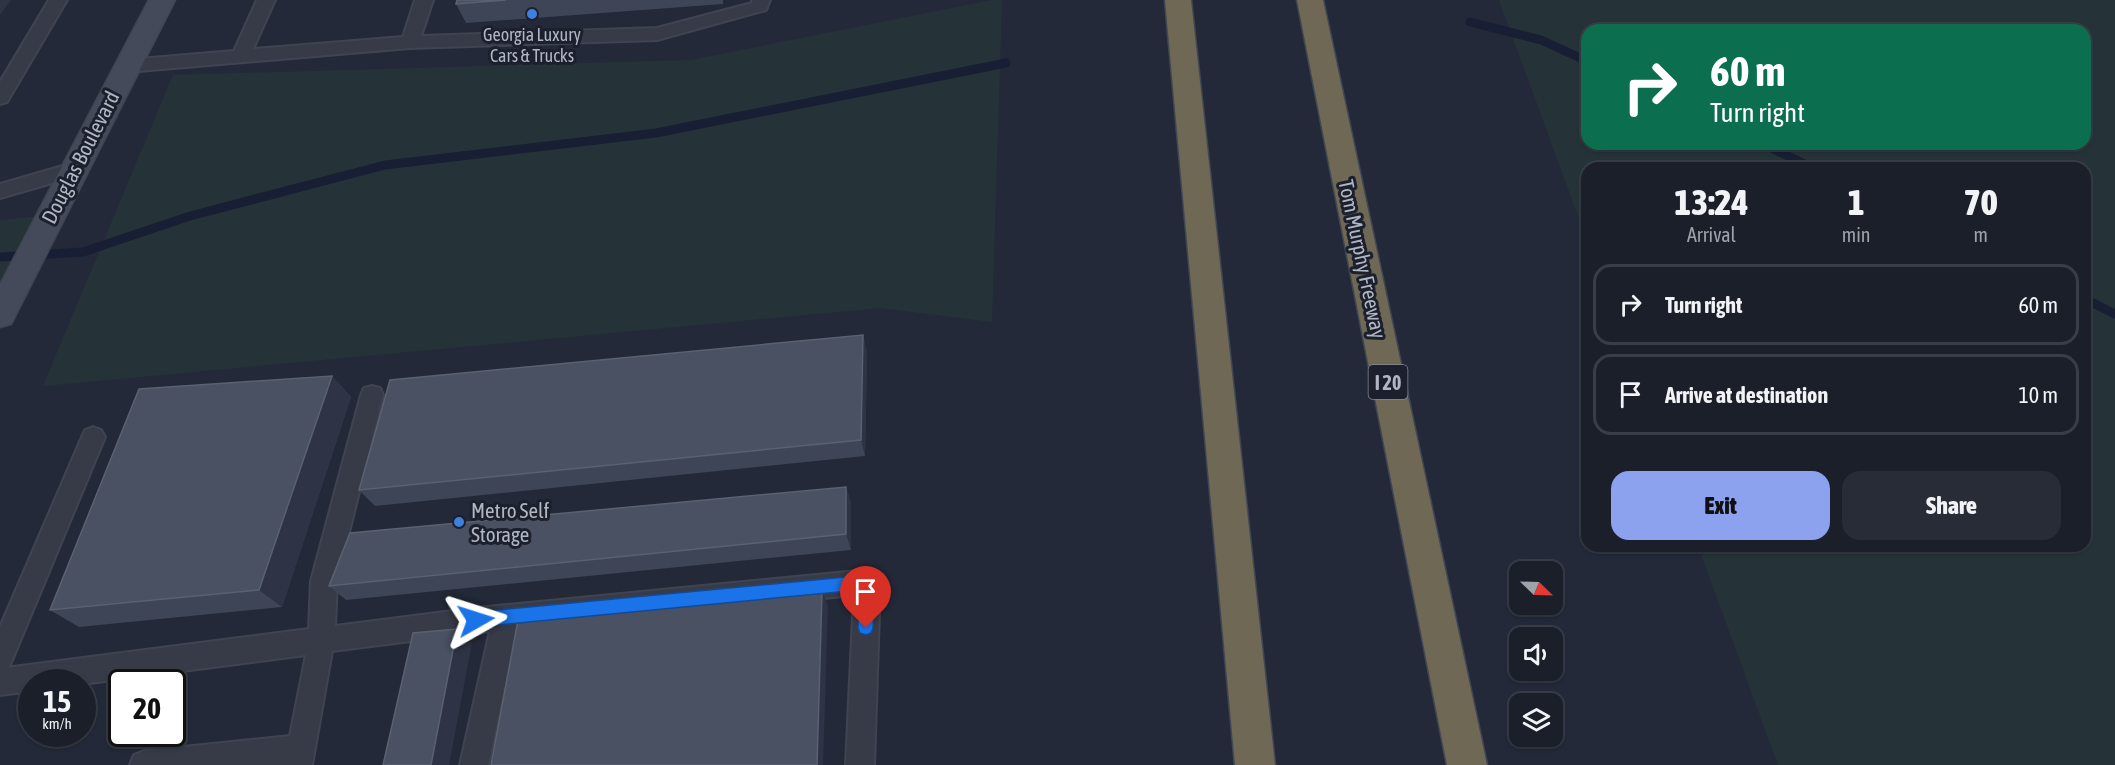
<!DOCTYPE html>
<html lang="en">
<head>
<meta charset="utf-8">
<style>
  body { margin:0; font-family:"Asap Condensed",sans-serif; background:#272c36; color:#f1f3f6; height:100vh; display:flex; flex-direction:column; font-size:22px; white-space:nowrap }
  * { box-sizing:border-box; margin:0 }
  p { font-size:20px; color:#9fa2a8 }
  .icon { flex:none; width:33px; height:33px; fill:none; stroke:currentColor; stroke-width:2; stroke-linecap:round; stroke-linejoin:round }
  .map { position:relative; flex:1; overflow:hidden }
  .drawer { position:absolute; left:1581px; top:162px; width:510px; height:390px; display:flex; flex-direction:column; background:#1a1f2a; border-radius:18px; box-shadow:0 2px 4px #0004,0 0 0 2px #383d47 }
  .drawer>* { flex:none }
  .hud { position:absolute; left:1581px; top:24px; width:510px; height:126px; border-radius:18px; box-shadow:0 2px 4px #0004,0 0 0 2px #383d47; background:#0b6e4f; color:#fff; overflow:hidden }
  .needle { width:39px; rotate:113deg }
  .buttons { position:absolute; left:1509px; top:561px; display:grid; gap:12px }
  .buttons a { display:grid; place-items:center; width:54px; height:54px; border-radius:12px; background:#1a1f2a; box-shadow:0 2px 4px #0004,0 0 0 2px #383d47; font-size:30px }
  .speed { position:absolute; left:18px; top:669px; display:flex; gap:12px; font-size:30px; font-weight:700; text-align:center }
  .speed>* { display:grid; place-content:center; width:78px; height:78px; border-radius:50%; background:#1a1f2a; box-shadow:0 2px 4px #0004,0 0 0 2px #383d47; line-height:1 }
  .speed small { font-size:15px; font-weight:400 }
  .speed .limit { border:3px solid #111; border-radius:9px; background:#fff; color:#111 }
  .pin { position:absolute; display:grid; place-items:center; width:51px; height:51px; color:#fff; margin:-62px -26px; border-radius:50% 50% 50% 0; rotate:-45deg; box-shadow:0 0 6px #0007 }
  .pin .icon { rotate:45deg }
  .me { position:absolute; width:66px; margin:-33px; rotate:84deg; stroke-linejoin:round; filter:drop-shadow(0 0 4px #0008) }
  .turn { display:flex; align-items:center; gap:21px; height:126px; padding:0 30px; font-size:27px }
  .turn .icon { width:78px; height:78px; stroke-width:2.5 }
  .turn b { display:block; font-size:42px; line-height:51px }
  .eta { display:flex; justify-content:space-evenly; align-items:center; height:102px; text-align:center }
  .eta b { font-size:36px; font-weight:800; line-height:42px }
  .action { display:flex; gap:12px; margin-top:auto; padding:12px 30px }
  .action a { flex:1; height:69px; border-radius:18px; background:#8ca2ef; color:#111; font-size:24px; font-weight:800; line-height:69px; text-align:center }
  .action a+a { background:#272c36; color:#f1f3f6 }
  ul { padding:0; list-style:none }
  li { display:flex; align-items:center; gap:18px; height:81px; margin:0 12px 9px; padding:0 18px; border:3px solid #383d47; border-radius:18px }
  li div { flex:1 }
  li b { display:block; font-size:22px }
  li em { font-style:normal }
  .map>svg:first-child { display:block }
  .green { fill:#253339; fill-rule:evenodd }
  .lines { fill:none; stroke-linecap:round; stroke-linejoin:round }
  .stream { stroke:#181f34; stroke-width:9 }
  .service-casing { stroke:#404451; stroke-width:4 }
  .secondary-casing { stroke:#404451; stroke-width:3 }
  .motorway-casing { stroke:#414653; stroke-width:3 }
  .service { fill:#373b48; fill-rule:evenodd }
  .secondary { fill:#454a5b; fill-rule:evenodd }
  .motorway { fill:#6e6854; fill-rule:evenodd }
  .wall { fill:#3e4556 }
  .shaded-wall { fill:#2e3445 }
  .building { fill:#4a5162; stroke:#5a6171; stroke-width:1.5 }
  .route { fill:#1a73e8; stroke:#114b97; stroke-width:1.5 }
  .shop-dot { fill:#3f7fe0; stroke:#1c202d; stroke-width:2 }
  .labels { text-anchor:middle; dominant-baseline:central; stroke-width:6; stroke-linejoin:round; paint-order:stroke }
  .far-poi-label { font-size:18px; fill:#b1b6c4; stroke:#1c202d }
  .shield { fill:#1c202d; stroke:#848997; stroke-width:1.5 }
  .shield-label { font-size:20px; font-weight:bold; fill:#b1b6c4 }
  .street-label { font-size:21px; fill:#b1b6c4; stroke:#1c202d }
  .poi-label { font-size:21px; fill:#b1b6c4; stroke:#1c202d; text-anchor:start }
</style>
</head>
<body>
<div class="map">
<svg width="2115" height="765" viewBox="0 0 2115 765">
  <rect width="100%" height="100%" fill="#232938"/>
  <path class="green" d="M 992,0 L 1002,0 L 992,322 L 880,308 L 43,386 L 173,75 L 691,60 Z
    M 1499,0 L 2115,0 L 2115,765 L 1778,765 L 1698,546 L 2085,546 L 2085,168 L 1587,168 L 1587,241 ZM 1587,30 L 2085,30 L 2085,144 L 1587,144 Z
    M 51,215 L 0,315 L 0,220 Z"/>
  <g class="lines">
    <path class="stream" d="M 1470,22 L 1541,40 L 1587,61
      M 1763,144 L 1813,168
      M 0,257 L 83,252 L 190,216 L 385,165 L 656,133 L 1006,63
      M 2085,299 L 2115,314"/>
    <g class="service-casing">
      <path id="service" d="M 49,0 L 67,0 L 7,102 L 0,104 L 0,82 Z
        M 257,0 L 275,0 L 253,49 L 403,37 L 415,0 L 433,0 L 421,36 L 657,28 L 752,3 L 752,0 L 770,0 L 766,10 L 657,40 L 410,48 L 127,72 L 121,70 L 118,66 L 121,62 L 127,60 L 234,51 Z
        M 73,163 L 80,165 L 83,170 L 80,175 L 0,198 L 0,184 Z
        M 372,386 L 380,388 L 383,395 L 337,581 L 335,626 L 476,608 L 867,570 L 876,574 L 880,582 L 874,765 L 846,765 L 854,595 L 517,628 L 488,765 L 460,765 L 490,631 L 332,651 L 312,765 L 130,765 L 134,755 L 144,751 L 290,736 L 306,655 L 82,684 L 32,682 L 32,691 L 0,695 L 0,627 L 85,430 L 93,427 L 101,430 L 105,437 L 13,658 L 9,667 L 5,668 L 309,629 L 311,581 L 361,395 L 364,388 Z"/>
    </g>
    <g class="secondary-casing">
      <path id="secondary" d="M 149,0 L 175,0 L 11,324 L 0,327 L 0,285 Z"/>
    </g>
    <g class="motorway-casing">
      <path id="motorway" d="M 1165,0 L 1191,0 L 1275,765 L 1235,765 Z
        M 1297,0 L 1323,0 L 1487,765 L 1447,765 Z"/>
    </g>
    <use href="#service" class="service"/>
    <use href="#secondary" class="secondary"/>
    <use href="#motorway" class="motorway"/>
  </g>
  <path class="wall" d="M 457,0 L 723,0 L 723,4 L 466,23 L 456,4 Z
    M 863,335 L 867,353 L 865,456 L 375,506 L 359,490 Z
    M 332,376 L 351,397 L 282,607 L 79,627 L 50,610 Z
    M 846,487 L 851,503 L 851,550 L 346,600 L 329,586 Z"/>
  <path class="shaded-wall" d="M 0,0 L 11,0 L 0,15 Z
    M 863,335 L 867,353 L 865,456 L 861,440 Z
    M 332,376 L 351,397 L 282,607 L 259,590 Z
    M 846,487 L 851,503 L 851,550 L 846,534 Z
    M 822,591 L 828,606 L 823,765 L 817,765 Z
    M 457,629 L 472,643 L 449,765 L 431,765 Z"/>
  <path class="building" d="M 457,0 L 506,0 L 456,4 Z
    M 863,335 L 861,440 L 359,490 L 390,380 Z
    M 332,376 L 259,590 L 50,610 L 139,389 Z
    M 846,487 L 846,534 L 329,586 L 350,533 Z
    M 822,591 L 817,765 L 491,765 L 518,620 Z
    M 457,629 L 431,765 L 383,765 L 413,633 Z"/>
  <path class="route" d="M 867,575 L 873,577 L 875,582 L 873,628 L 871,633 L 866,635 L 860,633 L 858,628 L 859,590 L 476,627 L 471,625 L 469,620 L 471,615 L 476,612 Z"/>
  <g class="shop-dot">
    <circle cx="532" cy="14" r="6"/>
    <circle cx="459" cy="522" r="6"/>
  </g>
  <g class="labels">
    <g class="far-poi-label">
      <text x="532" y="34">Georgia Luxury<tspan x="532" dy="21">Cars &amp; Trucks</tspan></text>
    </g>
    <rect class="shield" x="1368.5" y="365" width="39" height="34" rx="4.5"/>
    <g class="shield-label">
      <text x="1388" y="382">I 20</text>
    </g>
    <g class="street-label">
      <text transform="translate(80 157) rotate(-63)">Douglas Boulevard</text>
      <text transform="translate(1363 259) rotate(78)">Tom Murphy Freeway</text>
    </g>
    <g class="poi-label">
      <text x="471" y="510">Metro Self<tspan x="471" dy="24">Storage</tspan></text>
    </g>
  </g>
</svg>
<div class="buttons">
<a><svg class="needle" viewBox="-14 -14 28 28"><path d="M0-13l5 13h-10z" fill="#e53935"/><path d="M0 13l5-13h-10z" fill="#9fa2a8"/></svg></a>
<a><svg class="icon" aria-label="sound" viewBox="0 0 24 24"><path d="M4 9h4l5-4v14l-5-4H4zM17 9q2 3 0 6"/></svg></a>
<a><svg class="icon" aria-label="layers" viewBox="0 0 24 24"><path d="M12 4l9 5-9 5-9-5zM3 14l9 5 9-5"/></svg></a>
</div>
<div class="speed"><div>15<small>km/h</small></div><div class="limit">20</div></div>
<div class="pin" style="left:866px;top:628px;background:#d93025"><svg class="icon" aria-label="arrive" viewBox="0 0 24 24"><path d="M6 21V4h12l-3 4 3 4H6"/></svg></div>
<svg class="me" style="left:476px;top:620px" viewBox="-20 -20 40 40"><path d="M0-17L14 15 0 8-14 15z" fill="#1a73e8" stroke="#fff" stroke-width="4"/></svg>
<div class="hud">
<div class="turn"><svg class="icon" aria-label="right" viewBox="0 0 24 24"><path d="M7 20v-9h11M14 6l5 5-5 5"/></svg><div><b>60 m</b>Turn right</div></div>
</div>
<section class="drawer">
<div class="eta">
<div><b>13:24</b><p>Arrival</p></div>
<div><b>1</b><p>min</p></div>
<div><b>70</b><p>m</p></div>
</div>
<ul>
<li><svg class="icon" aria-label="right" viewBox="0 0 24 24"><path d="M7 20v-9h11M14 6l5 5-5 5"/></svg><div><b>Turn right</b></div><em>60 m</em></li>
<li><svg class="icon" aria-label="arrive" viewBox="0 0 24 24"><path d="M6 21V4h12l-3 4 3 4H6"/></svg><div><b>Arrive at destination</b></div><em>10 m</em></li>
</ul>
<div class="action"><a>Exit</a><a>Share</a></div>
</section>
</div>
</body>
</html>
